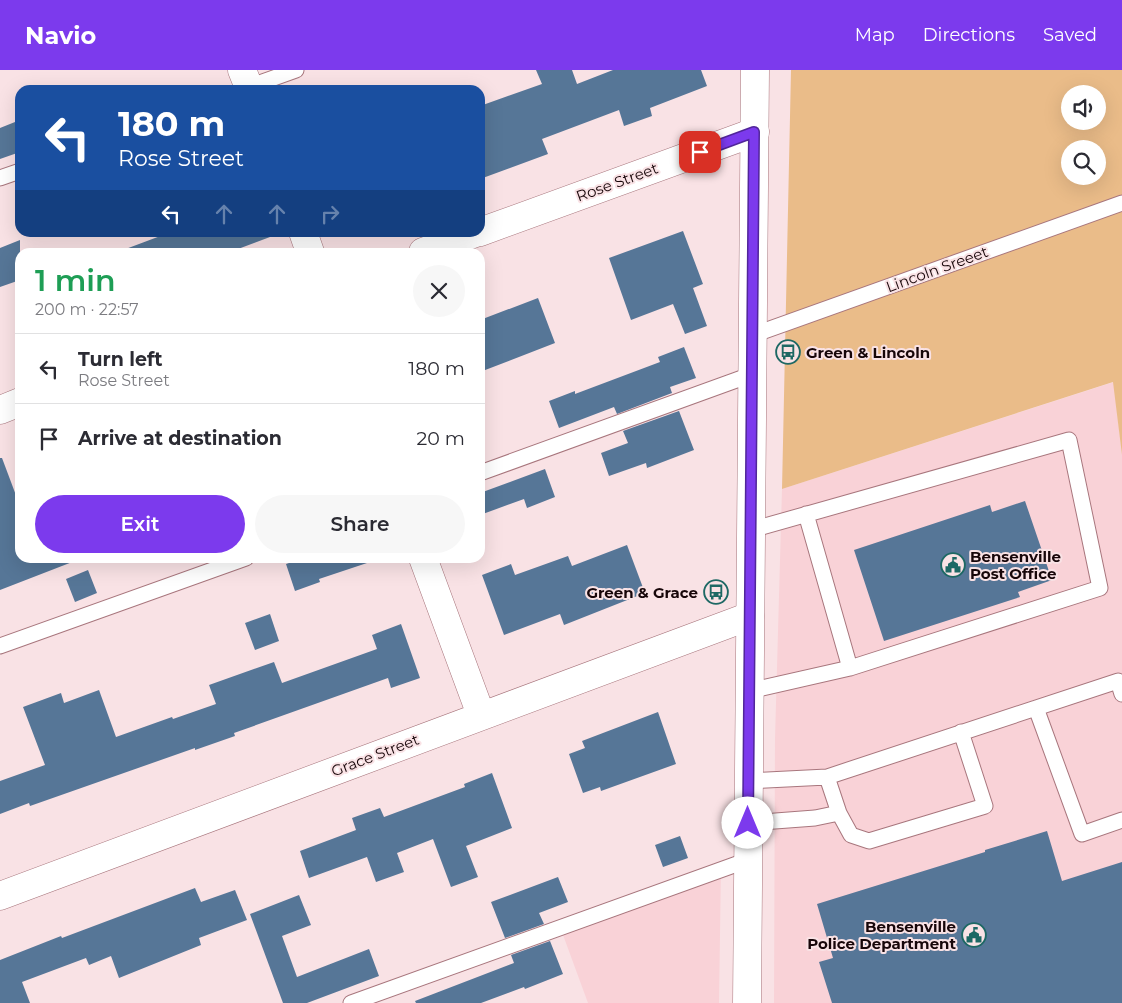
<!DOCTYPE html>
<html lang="en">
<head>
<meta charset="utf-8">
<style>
  body { margin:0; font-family:Montserrat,sans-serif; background:#f7f7f7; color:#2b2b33; height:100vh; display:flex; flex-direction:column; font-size:19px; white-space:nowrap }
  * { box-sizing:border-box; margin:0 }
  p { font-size:16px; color:#7c7c81 }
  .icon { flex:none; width:28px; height:28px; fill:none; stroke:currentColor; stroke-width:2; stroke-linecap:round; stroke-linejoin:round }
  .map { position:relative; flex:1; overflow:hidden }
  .panel { position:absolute; left:15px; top:178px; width:470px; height:315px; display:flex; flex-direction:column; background:#fff; border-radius:15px; box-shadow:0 5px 20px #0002 }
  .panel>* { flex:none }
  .banner { position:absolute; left:15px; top:15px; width:470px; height:152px; border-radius:15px; box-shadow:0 5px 20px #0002; background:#1a4fa0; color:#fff; overflow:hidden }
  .fabs { position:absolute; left:1061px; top:15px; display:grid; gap:10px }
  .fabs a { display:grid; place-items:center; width:45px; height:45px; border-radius:50%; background:#fff; box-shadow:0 5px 20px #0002; font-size:25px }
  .pin { position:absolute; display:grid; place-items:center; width:42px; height:42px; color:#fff; margin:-21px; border-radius:10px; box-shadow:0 2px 8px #0006 }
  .me { position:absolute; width:55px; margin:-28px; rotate:0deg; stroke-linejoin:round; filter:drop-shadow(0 0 4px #0008) }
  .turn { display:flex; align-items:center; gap:18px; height:105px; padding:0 20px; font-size:22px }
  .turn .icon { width:65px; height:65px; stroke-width:2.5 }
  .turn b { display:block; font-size:35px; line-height:42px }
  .lanes { display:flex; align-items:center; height:48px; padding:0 20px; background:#0003; justify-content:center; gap:25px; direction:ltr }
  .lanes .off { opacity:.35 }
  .round { display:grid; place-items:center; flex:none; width:52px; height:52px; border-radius:26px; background:#f7f7f7 }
  .summary { display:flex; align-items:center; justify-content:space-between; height:85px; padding:0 20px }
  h1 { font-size:30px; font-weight:600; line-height:38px; color:#1e9e55 }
  .primary-button { display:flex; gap:10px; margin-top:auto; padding:10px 20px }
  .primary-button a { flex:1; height:58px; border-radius:30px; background:#7c3aed; color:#fff; font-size:20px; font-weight:600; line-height:58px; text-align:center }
  .primary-button a+a { background:#f7f7f7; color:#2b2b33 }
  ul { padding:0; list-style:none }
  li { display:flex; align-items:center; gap:15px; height:70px; padding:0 20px; border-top:1px solid #e1e1e2 }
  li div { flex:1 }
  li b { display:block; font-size:19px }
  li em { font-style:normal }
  header { display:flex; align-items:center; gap:30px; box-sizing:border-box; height:70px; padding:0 25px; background:#7c3aed; color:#fff }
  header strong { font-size:24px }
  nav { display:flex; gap:28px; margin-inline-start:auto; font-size:18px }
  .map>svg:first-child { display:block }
  .built { fill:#f9d2d7 }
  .green { fill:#eabc89; fill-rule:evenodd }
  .building { fill:#567697 }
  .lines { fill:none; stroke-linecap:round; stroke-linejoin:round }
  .lane-casing { stroke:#a8767d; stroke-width:17 }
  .street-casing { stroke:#a8767d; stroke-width:29 }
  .secondary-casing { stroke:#a8767d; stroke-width:29 }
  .lane { stroke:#fff; stroke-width:15 }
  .street { stroke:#fff; stroke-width:28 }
  .secondary { stroke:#fff; stroke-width:28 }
  .route-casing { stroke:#51269a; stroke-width:12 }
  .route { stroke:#7c3aed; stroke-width:9 }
  .labels { text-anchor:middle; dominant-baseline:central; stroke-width:4; stroke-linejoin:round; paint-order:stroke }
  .street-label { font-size:15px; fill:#170609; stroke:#f9e2e5 }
  .poi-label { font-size:15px; font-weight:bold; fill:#170609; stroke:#f9e2e5; text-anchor:start }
</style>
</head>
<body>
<header>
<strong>Navio</strong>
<nav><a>Map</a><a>Directions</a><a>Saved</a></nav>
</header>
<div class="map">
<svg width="1122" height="933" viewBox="0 0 1122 933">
  <rect width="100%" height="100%" fill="#f9e2e5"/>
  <path class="built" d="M 1114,312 L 1122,385 L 1122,933 L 774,933 L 775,669 L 782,419 Z
    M 721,796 L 719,933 L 588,933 L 559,854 Z"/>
  <path class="green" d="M 791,0 L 1122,0 L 1122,385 L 1113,312 L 782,419 ZM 1070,24 L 1098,24 L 1098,51 L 1070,51 ZM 1070,79 L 1098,79 L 1098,106 L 1070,106 Z"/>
  <path class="building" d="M 536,0 L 572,0 L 577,14 L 613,0 L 701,0 L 707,16 L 650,38 L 652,46 L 624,56 L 619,40 L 542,69 L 548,84 L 480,109 L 480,36 L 542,14 Z
    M 20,50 L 20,82 L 0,89 L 0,58 Z
    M 683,161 L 703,214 L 693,218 L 707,256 L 685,264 L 673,234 L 631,250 L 609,188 Z
    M 171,162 L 278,162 L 278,164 L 230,182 L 123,182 L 123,180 Z
    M 20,170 L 20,210 L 0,217 L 0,178 Z
    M 538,228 L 555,273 L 480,302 L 480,250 Z
    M 684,277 L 696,308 L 670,317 L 672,323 L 617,344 L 614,337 L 559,358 L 549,331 L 575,321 L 575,324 L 660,292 L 658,287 Z
    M 679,341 L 694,380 L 647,398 L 646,393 L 609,406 L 601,383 L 628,373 L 623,361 Z
    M 0,388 L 2,388 L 20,436 L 20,488 L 79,488 L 80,489 L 0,520 Z
    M 545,399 L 555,427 L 527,438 L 524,429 L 480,445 L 480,423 Z
    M 1025,431 L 1052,510 L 1018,522 L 1020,527 L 884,571 L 854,480 L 990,435 L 992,442 Z
    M 627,475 L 645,523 L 564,555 L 560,544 L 504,565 L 482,505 L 511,494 L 515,505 L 568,486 L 572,496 Z
    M 304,488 L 372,488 L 373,491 L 319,509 L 320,512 L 295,521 L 286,494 Z
    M 88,500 L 97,523 L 75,532 L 66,509 Z
    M 270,544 L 279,571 L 255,580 L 245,553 Z
    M 401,554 L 420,608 L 391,618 L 388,608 L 234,663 L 235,666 L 195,680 L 195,678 L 30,736 L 29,733 L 0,744 L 0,711 L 45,695 L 23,637 L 61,623 L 64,633 L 99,620 L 116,667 L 172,647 L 173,649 L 216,634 L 209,615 L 274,592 L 282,613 L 377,579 L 372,565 Z
    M 658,642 L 676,694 L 601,721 L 600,717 L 583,723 L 569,684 L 585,678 L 582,671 Z
    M 492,703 L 512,758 L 466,776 L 478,807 L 451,817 L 433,769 L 397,783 L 404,802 L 376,812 L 367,787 L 309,808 L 300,781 L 356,760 L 352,748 L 380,738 L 384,747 L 465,717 L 464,714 Z
    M 1047,761 L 1062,811 L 1122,792 L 1122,933 L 832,933 L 819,892 L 833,888 L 817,834 L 985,782 L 985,780 Z
    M 680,766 L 688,788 L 663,797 L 655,775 Z
    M 558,807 L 568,832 L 539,843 L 544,854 L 505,868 L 491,832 Z
    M 195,818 L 201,832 L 235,820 L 247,850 L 199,868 L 201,875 L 119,908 L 111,886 L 89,895 L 86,888 L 22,912 L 30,933 L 0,933 L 0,890 L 61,866 L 62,868 Z
    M 299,825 L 311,855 L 282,866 L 297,907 L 369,879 L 379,906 L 307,933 L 283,933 L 250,844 Z
    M 550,871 L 563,904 L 525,919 L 524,917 L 481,933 L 416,933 L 415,931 L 514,893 L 511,885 Z"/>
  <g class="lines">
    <g class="lane-casing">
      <path id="lane" d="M 243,19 L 296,0
        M 0,108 L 20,101
        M 753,265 L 1122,133
        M 480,403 L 753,304
        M 806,444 L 850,598
        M 0,576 L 246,488
        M 749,621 L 850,598 L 1100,518 L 1069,370 L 751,460
        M 1036,638 L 1082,764 L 1122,750
        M 961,662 L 985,736 L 869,771 L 851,765 L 839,743 L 827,707 L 1118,611 L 1122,624
        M 749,711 L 827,707
        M 748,753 L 815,748 L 839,743
        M 351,933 L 748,790"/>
    </g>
    <g class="street-casing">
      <path id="street" d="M 242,0 L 250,20
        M 303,162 L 310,182
        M 480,162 L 755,62
        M 423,182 L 478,162
        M 0,340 L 20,332
        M 423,488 L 481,645
        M 0,826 L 750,546"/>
    </g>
    <g class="secondary-casing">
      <path id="secondary" d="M 747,933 L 755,0"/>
    </g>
    <use href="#lane" class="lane"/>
    <use href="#street" class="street"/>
    <use href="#secondary" class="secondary"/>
  </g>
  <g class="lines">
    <g class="route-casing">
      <path id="route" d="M 700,82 L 754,62 L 748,753"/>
    </g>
    <use href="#route" class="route"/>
  </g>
  <defs>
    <g id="bus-ring" transform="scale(1.25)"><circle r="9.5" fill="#f9e2e5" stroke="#1d6864" stroke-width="1.5"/><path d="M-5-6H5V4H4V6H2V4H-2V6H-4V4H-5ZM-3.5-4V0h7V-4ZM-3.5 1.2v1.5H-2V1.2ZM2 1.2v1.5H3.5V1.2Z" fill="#1d6864"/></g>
    <g id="civic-ring" transform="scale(1.25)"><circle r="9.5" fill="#f9e2e5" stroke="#1d6864" stroke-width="1.5"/><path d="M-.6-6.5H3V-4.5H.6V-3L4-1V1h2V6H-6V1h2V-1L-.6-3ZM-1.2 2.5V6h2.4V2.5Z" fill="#1d6864"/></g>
  </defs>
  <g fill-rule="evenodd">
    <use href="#bus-ring" x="788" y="282"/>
    <use href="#civic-ring" x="953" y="495"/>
    <use href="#bus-ring" x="716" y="522"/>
    <use href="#civic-ring" x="974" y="865"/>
  </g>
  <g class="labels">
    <g class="street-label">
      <text transform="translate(617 112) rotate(-20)">Rose Street</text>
      <text transform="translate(937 199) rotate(-20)">Lincoln Sreeet</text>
      <text transform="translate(375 685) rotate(-21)">Grace Street</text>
    </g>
    <g class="poi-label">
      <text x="806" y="282">Green &amp; Lincoln</text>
      <text x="970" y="486">Bensenville<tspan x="970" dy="17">Post Office</tspan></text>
      <text x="698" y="522" text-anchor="end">Green &amp; Grace</text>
      <text x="956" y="856" text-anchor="end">Bensenville<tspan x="956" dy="17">Police Department</tspan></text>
    </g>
  </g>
</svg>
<div class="fabs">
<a><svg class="icon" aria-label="sound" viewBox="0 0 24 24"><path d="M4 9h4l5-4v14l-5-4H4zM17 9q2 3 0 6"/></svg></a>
<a><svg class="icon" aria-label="search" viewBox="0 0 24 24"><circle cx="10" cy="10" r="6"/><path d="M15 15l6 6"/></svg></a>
</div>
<div class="pin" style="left:700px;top:82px;background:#d93025"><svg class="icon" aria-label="arrive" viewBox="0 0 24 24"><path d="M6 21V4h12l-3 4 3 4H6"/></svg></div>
<svg class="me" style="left:748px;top:753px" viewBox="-20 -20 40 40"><circle r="19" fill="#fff"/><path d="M0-13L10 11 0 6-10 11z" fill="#7c3aed"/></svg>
<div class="banner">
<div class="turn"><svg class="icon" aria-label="left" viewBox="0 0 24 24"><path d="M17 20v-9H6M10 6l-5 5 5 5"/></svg><div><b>180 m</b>Rose Street</div></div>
<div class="lanes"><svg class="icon" aria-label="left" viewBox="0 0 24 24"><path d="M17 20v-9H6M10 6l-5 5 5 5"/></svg><svg class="icon off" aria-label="ahead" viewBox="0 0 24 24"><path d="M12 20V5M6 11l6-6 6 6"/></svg><svg class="icon off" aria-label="ahead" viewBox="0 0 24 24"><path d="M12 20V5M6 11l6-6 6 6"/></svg><svg class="icon off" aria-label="right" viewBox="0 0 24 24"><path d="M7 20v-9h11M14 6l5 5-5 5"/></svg></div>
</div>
<section class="panel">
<div class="summary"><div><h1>1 min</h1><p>200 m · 22:57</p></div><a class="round"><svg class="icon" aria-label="close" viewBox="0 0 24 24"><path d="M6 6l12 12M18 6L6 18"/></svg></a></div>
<ul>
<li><svg class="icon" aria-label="left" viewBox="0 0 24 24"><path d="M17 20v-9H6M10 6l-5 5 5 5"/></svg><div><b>Turn left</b><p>Rose Street</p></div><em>180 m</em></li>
<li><svg class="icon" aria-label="arrive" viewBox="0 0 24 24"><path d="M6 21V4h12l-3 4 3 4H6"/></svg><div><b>Arrive at destination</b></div><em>20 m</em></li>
</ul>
<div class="primary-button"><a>Exit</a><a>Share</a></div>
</section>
</div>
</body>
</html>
